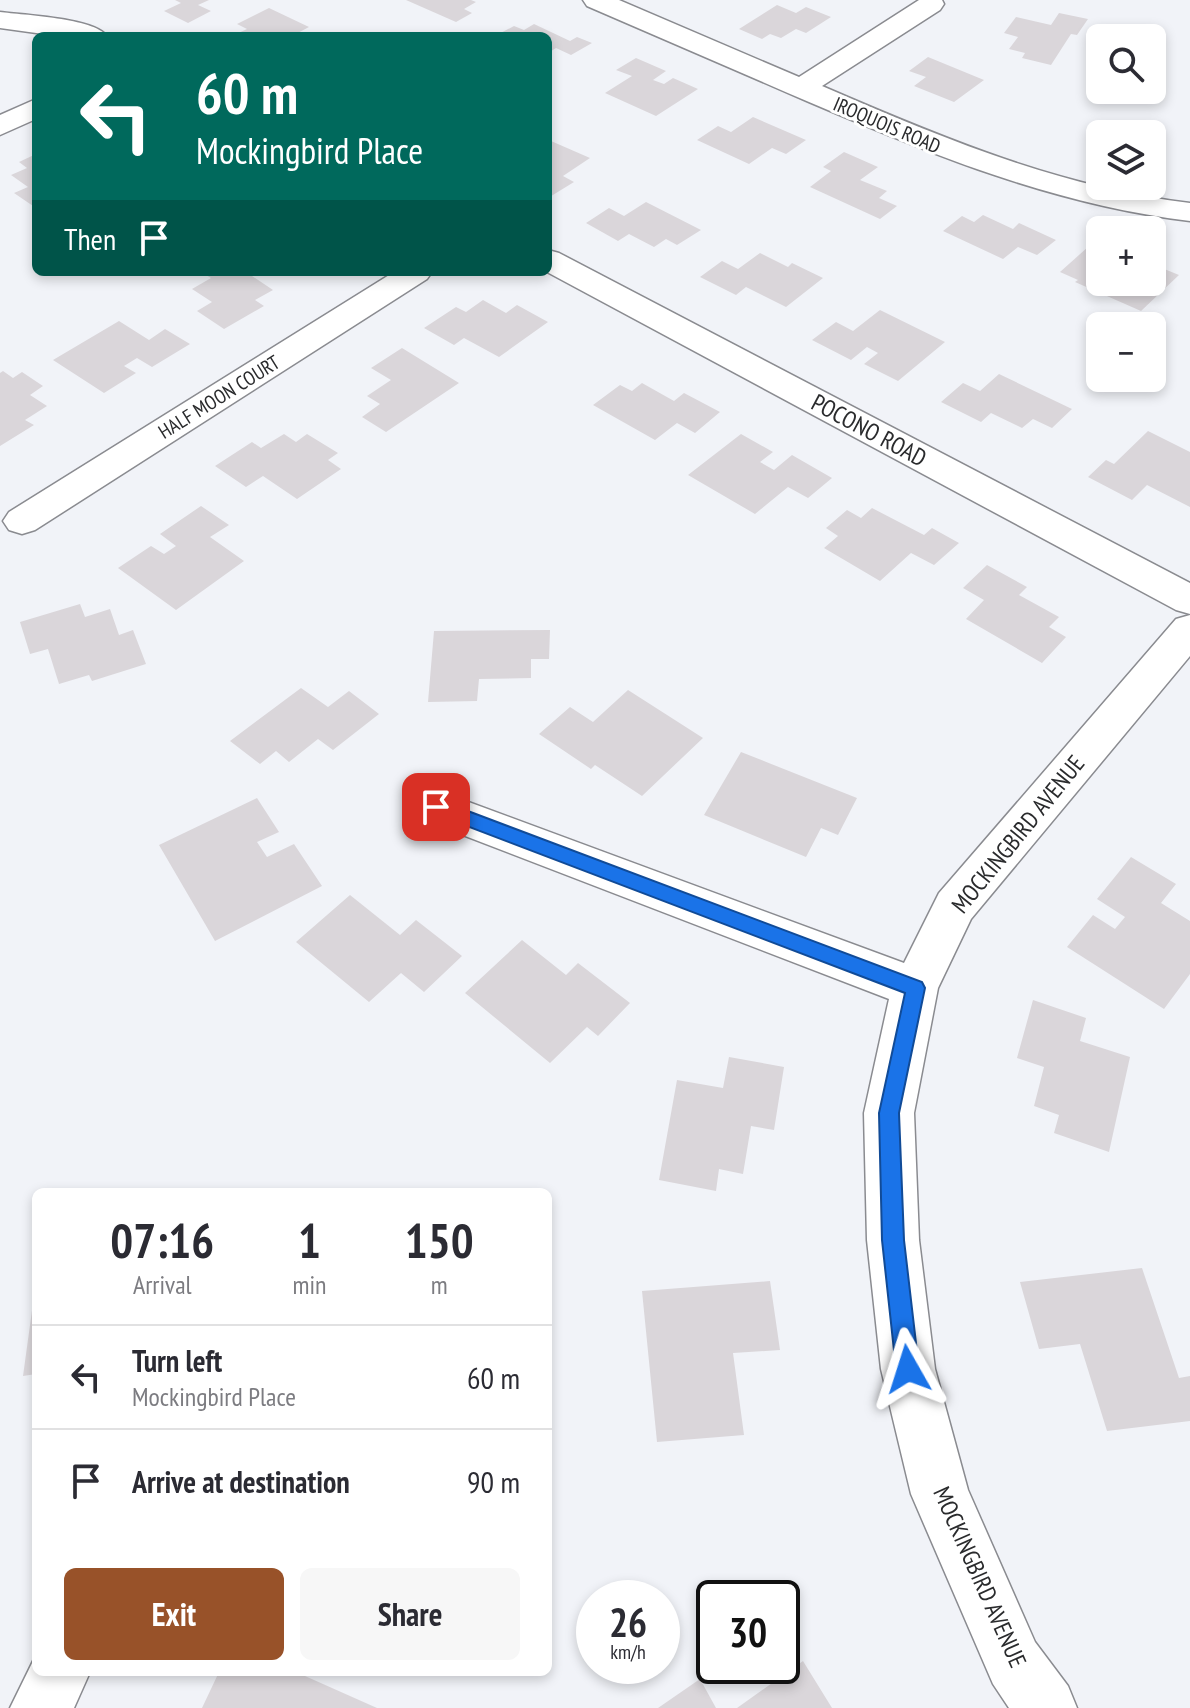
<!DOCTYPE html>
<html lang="en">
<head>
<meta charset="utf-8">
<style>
  body { margin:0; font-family:"PT Sans Narrow",sans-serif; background:#f7f7f7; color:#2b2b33; height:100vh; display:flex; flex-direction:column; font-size:30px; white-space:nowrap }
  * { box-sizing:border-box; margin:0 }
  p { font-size:26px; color:#7c7c81 }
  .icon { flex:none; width:44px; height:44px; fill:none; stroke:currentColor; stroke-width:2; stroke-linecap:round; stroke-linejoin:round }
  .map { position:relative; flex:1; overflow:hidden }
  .details { position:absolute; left:32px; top:1188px; width:520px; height:488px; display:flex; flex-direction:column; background:#fff; border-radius:12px; box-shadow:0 4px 12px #0003 }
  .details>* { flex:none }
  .banner { position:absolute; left:32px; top:32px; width:520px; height:244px; border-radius:12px; box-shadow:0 4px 12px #0003; background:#00695c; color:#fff; overflow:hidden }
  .fabs { position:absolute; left:1086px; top:24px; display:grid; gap:16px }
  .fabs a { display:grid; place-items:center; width:80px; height:80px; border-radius:12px; background:#fff; box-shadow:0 4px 12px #0003; font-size:40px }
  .speed { position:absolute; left:576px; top:1580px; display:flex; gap:16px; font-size:40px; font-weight:700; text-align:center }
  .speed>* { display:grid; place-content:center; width:104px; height:104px; border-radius:50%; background:#fff; box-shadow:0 4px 12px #0003; line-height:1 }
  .speed small { font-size:20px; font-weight:400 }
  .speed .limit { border:4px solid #111; border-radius:12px; background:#fff; color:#111 }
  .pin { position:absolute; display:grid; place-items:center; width:68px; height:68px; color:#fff; margin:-34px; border-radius:16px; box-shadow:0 4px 12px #0006 }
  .me { position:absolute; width:88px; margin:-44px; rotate:354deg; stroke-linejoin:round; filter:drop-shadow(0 0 6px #0008) }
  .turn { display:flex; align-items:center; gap:28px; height:168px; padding:0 32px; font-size:36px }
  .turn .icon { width:104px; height:104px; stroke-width:2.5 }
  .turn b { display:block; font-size:56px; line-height:68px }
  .then { display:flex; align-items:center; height:76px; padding:0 32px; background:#0003; gap:16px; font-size:30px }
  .eta { display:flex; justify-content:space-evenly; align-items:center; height:136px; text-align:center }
  .eta b { font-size:48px; font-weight:700; line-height:56px }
  .action { display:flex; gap:16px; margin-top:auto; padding:16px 32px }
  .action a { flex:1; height:92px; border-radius:12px; background:#985229; color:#fff; font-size:32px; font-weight:700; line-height:92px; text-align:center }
  .action a+a { background:#f7f7f7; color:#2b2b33 }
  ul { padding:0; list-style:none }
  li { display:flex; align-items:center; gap:24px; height:104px; padding:0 32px; border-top:2px solid #e1e1e2 }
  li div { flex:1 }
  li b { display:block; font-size:30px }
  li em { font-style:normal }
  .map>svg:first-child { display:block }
  .building { fill:#dad6da }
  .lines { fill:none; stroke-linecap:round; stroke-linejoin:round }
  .minor-casing { stroke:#8a8b90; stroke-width:3 }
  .minor { fill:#fff; fill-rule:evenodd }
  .route { fill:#1a73e8; stroke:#114b97; stroke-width:2 }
  .labels { text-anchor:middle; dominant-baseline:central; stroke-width:6; stroke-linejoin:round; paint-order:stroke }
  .far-street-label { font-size:20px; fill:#2a2b2d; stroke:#fff }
  .street-label { font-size:24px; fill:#2a2b2d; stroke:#fff }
</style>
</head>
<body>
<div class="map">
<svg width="1190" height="1708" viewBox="0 0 1190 1708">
  <rect width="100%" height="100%" fill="#f1f3f8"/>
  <path class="building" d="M 175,0 L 209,0 L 198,5 L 211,11 L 188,23 L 164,11 L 181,3 Z
    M 406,0 L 471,0 L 476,2 L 464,9 L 472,13 L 456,22 Z
    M 777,5 L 796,13 L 806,7 L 831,17 L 806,33 L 796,29 L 781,38 L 770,34 L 762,39 L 739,29 Z
    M 269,8 L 309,27 L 292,36 L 232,36 L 247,29 L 237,24 Z
    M 1059,13 L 1088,19 L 1077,35 L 1071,34 L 1051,65 L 1022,58 L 1025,53 L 1009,49 L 1018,37 L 1004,33 L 1016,17 L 1051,25 Z
    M 534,24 L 570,41 L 577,37 L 592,43 L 571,55 L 556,48 L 548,53 L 548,36 L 495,36 L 514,26 L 524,30 Z
    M 928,57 L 984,80 L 954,102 L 914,86 L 926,77 L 909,71 Z
    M 636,58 L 666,71 L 653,80 L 664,84 L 673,78 L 698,89 L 656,116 L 605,93 L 632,76 L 616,70 Z
    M 753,117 L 806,140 L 786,154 L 772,148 L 749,164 L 697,140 L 718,126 L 731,132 Z
    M 551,141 L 590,158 L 563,176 L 574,182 L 548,198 L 548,143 Z
    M 844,152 L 878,167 L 860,180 L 887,191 L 879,198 L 897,206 L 880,219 L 810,187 L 831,171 L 823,167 Z
    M 36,154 L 36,208 L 14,193 L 28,187 L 11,175 L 27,168 L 19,162 Z
    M 646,202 L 701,230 L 677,245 L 666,239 L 654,247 L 629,234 L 618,241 L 586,223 L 609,208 L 624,216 Z
    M 983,215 L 1013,229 L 1019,223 L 1056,240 L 1037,255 L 1018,247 L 1003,259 L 943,231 L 962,216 L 974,222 Z
    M 1098,238 L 1100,282 L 1152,282 L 1152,264 L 1179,275 L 1141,311 L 1075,282 L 1078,280 L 1060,272 Z
    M 760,253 L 788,267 L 792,263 L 823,278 L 786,307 L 746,287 L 736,295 L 700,277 L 722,261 L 738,269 Z
    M 201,272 L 260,272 L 252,276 L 273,290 L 255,300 L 264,306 L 224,329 L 197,311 L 212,302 L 192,289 L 211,278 Z
    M 483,300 L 506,313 L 517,305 L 548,322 L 499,357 L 464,338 L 454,345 L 424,328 L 456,307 L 466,312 Z
    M 880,310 L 945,342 L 898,381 L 864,364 L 878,353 L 867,347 L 851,360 L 812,340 L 836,322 L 853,331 Z
    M 119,321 L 149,340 L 165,329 L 190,344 L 152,367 L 137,358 L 124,366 L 136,373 L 104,393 L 53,360 Z
    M 402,348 L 459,383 L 386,432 L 362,417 L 380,404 L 367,396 L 391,380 L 371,368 Z
    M 3,371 L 13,378 L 22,372 L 43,386 L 30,395 L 47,406 L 25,420 L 34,425 L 0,446 L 0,373 Z
    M 999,374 L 1072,409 L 1052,428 L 1033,419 L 1022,428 L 991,413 L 981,422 L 941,402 L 963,383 L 980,391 Z
    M 642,383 L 674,401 L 684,393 L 720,412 L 695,433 L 677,423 L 655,440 L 593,405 L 620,385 L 632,391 Z
    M 1148,431 L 1190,452 L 1190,507 L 1147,485 L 1132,500 L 1088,477 L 1106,460 L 1114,464 Z
    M 284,434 L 296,442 L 307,434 L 338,453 L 328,460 L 341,469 L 297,499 L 263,476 L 246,487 L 215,466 L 252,442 L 261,448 Z
    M 741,434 L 773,452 L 760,462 L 774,470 L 792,455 L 832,478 L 808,498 L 788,487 L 755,514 L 688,475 Z
    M 201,506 L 229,525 L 210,537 L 244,561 L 176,610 L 118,568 L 151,546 L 164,554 L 176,546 L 160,534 Z
    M 872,508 L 924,535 L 932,528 L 959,543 L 934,565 L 911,553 L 880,581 L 824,548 L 838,536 L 826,528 L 847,510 L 861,518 Z
    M 987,565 L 1027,587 L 1019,595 L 1059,617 L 1049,627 L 1066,637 L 1042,663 L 966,619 L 984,600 L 963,588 Z
    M 80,604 L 85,617 L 110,609 L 119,635 L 133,630 L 146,664 L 92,681 L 89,675 L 59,684 L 48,649 L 30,654 L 20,622 Z
    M 550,630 L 549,659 L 531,659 L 531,678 L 479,679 L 477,701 L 428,702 L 434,631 Z
    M 301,688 L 328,707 L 349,691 L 379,714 L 333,750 L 318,739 L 289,762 L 276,751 L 260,764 L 230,741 Z
    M 628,690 L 703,738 L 642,796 L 595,765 L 591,769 L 539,734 L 570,707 L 593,722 Z
    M 741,752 L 857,798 L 838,835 L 821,828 L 806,857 L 704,815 Z
    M 257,798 L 279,832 L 257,842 L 267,857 L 294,844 L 322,886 L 215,941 L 159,845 Z
    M 1131,857 L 1176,884 L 1161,903 L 1190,921 L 1190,974 L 1164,1009 L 1067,947 L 1093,915 L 1115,929 L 1125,917 L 1097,899 Z
    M 350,895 L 400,935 L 416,920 L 462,956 L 424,992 L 401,973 L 369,1002 L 296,942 Z
    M 522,940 L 566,975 L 578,963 L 630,1003 L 598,1036 L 587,1027 L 550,1063 L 465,993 Z
    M 1033,1000 L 1086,1018 L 1080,1041 L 1130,1057 L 1109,1152 L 1054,1133 L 1059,1115 L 1034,1106 L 1044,1067 L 1017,1058 Z
    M 729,1057 L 784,1067 L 774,1130 L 751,1126 L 743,1174 L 719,1169 L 716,1191 L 659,1180 L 677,1080 L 723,1088 Z
    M 1142,1268 L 1179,1378 L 1190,1376 L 1190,1421 L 1107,1431 L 1080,1344 L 1039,1349 L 1020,1282 Z
    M 770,1281 L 780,1350 L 733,1353 L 744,1435 L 657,1442 L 642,1291 Z
    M 34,1296 L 36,1374 L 23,1376 Z
    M 803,1661 L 832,1708 L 737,1708 Z
    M 219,1672 L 296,1672 L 377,1708 L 202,1708 Z
    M 700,1679 L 716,1708 L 658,1708 Z"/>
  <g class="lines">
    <g class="minor-casing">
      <path id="minor" d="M 583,0 L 619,0 L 799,77 L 919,0 L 942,0 L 944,4 L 940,10 L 822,86 C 942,138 1059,187 1190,203 L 1190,221 C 1055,205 933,155 809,102 C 735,70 661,38 587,6 Z
        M 0,12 C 23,15 94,18 107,36 L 58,36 L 0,28 Z
        M 36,99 L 36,119 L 0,135 L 0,115 Z
        M 548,250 L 559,253 L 1190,583 L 1190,614 L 1176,610 L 547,272 Z
        M 394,272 L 432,272 L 427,279 L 35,530 L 22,534 L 9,530 L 3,521 L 9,512 Z
        M 1190,615 L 1190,656 L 971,919 L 938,988 L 914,1113 L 919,1240 L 935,1369 L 968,1490 L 1035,1642 L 1068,1686 L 1077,1708 L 1009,1708 L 993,1684 L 911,1494 L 881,1369 L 867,1240 L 864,1113 L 889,999 L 421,819 L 414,807 L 421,795 L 436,790 L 904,963 L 939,893 L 1176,619 Z
        M 36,1655 L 36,1672 L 90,1672 L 74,1708 L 10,1708 Z"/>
    </g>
    <use href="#minor" class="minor"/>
  </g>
  <path class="route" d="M 436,799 L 922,982 L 925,988 L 899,1113 L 904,1240 L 919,1369 L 916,1377 L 908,1380 L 900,1377 L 896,1369 L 882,1240 L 879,1113 L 905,993 L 430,812 L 427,807 L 430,802 Z"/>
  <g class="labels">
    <g class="far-street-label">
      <text transform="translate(887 125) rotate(23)">IROQUOIS ROAD</text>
      <text transform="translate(219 397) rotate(-32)">HALF MOON COURT</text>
    </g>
    <g class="street-label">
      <text transform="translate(869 430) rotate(28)">POCONO ROAD</text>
      <text transform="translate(1018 834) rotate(-51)">MOCKINGBIRD AVENUE</text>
      <text transform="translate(980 1577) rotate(66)">MOCKINGBIRD AVENUE</text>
    </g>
  </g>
</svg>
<div class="fabs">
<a><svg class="icon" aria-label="search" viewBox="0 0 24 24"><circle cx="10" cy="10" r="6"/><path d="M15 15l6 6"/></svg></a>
<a><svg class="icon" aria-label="layers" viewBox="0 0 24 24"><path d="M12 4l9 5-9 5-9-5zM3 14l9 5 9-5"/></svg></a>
<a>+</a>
<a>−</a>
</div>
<div class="speed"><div>26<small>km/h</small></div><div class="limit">30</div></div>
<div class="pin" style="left:436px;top:807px;background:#d93025"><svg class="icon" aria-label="arrive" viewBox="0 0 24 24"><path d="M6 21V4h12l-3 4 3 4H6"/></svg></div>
<svg class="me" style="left:908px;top:1369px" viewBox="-20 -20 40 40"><path d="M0-17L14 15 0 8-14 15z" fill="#1a73e8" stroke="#fff" stroke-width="4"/></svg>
<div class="banner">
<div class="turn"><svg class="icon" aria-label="left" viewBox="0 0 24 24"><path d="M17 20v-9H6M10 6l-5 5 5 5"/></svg><div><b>60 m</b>Mockingbird Place</div></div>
<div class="then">Then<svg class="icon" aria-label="arrive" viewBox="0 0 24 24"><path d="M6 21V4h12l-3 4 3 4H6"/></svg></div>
</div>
<section class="details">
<div class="eta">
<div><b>07:16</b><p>Arrival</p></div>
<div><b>1</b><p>min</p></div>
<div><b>150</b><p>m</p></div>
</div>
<ul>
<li><svg class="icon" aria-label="left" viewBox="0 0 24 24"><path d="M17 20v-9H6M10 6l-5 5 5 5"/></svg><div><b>Turn left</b><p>Mockingbird Place</p></div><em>60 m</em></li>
<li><svg class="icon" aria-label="arrive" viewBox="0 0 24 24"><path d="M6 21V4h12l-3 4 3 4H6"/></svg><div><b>Arrive at destination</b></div><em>90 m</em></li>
</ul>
<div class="action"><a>Exit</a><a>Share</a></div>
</section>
</div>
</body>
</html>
